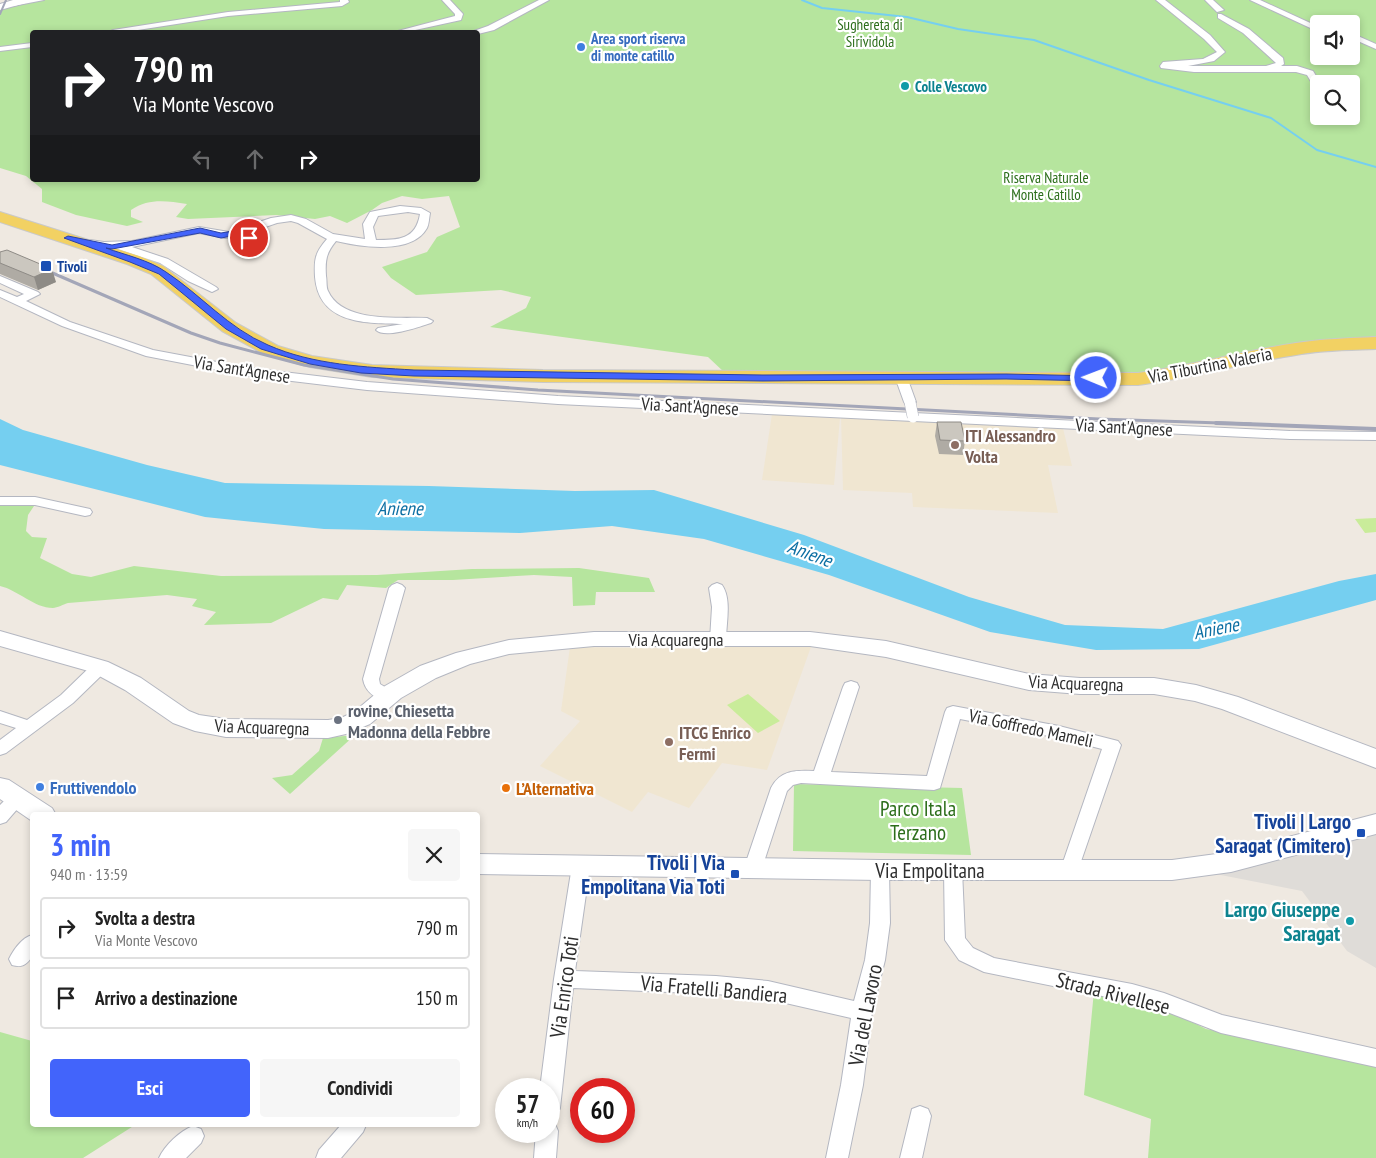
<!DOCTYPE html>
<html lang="it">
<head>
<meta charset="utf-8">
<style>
  body { margin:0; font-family:"PT Sans Narrow",sans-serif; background:#f6f6f6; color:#222; height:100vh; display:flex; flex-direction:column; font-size:19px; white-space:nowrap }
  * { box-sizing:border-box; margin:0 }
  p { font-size:16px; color:#767676 }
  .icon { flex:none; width:28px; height:28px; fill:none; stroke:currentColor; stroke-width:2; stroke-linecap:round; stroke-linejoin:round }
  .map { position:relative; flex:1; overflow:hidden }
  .details { position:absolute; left:30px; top:812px; width:450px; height:315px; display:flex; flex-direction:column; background:#fff; border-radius:5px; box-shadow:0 2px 8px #0003 }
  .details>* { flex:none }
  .banner { position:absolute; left:30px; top:30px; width:450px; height:152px; border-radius:5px; box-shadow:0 2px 8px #0003; background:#202124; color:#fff; overflow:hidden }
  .tools { position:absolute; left:1310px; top:15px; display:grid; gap:10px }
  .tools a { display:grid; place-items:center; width:50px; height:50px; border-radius:5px; background:#fff; box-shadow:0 2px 8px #0003; font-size:25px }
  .speed { position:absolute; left:495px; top:1078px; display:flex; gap:10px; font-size:25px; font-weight:700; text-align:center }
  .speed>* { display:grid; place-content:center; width:65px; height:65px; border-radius:50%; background:#fff; box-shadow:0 2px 8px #0003; line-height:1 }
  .speed small { font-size:12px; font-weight:400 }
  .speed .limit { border:8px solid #d22; background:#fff; color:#111 }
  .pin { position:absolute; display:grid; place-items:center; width:42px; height:42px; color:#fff; margin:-21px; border:2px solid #fff; border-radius:50%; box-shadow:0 1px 5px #0007 }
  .me { position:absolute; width:55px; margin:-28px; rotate:271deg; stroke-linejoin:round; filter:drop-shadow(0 0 4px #0008) }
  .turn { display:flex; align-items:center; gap:18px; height:105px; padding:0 20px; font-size:22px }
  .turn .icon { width:65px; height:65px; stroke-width:2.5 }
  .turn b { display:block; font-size:35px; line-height:42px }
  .lanes { display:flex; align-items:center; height:48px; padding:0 20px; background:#0003; justify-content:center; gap:25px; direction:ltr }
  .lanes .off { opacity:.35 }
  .round { display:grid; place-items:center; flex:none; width:52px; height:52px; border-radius:5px; background:#f6f6f6 }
  .overview { display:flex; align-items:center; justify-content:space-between; height:85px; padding:0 20px }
  h1 { font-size:30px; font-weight:700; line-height:38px; color:#4264fb }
  .button { display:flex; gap:10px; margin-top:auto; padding:10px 20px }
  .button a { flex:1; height:58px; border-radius:5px; background:#4264fb; color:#fff; font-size:20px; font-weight:700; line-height:58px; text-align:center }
  .button a+a { background:#f6f6f6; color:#222 }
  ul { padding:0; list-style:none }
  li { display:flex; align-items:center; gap:15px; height:62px; margin:0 10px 8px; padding:0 10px; border:2px solid #e0e0e0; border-radius:5px }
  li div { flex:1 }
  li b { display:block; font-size:19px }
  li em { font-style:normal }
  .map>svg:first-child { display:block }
  .education { fill:#f0e6d1 }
  .green { fill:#b6e59e; fill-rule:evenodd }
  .pitch { fill:#c9ec9a }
  .plaza { fill:#dfdcd8 }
  .water { fill:#75cff0 }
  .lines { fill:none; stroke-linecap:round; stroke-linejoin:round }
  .stream { stroke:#75cff0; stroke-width:2 }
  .minor-casing { stroke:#b4b7c1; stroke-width:2 }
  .secondary-casing { stroke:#b4b7c1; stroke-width:2 }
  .primary-casing { stroke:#c9c9c9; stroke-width:2 }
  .minor { fill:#fff; fill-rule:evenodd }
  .secondary { fill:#fff; fill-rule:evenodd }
  .primary { fill:#f2d163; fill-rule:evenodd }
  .rail-far2 { stroke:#a3a6b8; stroke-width:2 }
  .rail-far1 { stroke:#a3a6b8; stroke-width:3 }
  .rail { stroke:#a3a6b8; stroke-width:4 }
  .minor-bridge-casing { stroke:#b4b7c1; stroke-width:12; stroke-linecap:butt }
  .minor-bridge { stroke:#fff; stroke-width:11 }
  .wall { fill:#afaba4 }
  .shaded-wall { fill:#8e8b86 }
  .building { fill:#cbc7bf; stroke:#8e8b86 }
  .route { fill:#4264fb; stroke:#2b41a3 }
  .shop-dot { fill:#3f7fe0; stroke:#fff; stroke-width:2 }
  .culture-dot { fill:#0f9aa8; stroke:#fff; stroke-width:2 }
  .transit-dot { fill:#1a4fb4; stroke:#fff; stroke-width:2 }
  .education-dot { fill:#8d6e63; stroke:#fff; stroke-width:2 }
  .worship-dot { fill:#6b7280; stroke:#fff; stroke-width:2 }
  .food-dot { fill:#e8710a; stroke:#fff; stroke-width:2 }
  .labels { text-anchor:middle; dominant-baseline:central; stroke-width:4.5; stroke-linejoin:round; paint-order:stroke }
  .far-park-label { font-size:15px; fill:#2c6e1b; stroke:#fff }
  .far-shop-label { font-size:15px; font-weight:bold; fill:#366cbe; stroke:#fff; text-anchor:start }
  .far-culture-label { font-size:15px; font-weight:bold; fill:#0d838f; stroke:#fff; text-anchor:start }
  .far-transit-label { font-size:15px; font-weight:bold; fill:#164399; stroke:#fff; text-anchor:start }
  .street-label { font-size:18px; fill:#2e2e2e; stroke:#fff }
  .education-label { font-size:18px; font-weight:bold; fill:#785e54; stroke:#fff; text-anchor:start }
  .worship-label { font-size:18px; font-weight:bold; fill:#5b616d; stroke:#fff; text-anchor:start }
  .shop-label { font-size:18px; font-weight:bold; fill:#366cbe; stroke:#fff; text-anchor:start }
  .food-label { font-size:18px; font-weight:bold; fill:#c56008; stroke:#fff; text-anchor:start }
  .water-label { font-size:19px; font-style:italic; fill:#0d6fa3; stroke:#fff }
  .near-park-label { font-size:21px; fill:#2c6e1b; stroke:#fff }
  .near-transit-label { font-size:21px; font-weight:bold; fill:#164399; stroke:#fff; text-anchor:end }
  .near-street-label { font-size:21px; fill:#2e2e2e; stroke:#fff }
  .near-culture-label { font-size:21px; font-weight:bold; fill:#0d838f; stroke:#fff; text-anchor:end }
</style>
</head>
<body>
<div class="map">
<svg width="1376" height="1158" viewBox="0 0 1376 1158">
  <rect width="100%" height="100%" fill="#efe9e1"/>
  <path class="education" d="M 772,414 L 840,418 L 834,485 L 762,480 Z
    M 841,416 L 1062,424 L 1072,466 L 1048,465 L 1058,513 L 913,507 L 912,493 L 843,490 Z
    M 744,642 L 812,644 L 767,770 L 722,763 L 689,808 L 648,792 L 632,812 L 540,766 L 580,721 L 561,711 L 570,647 L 701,649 Z"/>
  <path class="green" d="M 28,0 L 1376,0 L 1376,336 L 1152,372 L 725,373 L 708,357 L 490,327 L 526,308 L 531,297 L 501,290 L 416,295 L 391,278 L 382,267 L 427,252 L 437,237 L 460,227 L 449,196 L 422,199 L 402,196 L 382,203 L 372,210 L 347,223 L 330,216 L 315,219 L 276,215 L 188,219 L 176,217 L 187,204 C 166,201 149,198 131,210 L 131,217 L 143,222 L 127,226 L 76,215 L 42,202 L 42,189 L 26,176 L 0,168 L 0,9 ZM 1319,24 L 1351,24 L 1351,56 L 1319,56 ZM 32,32 L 478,32 L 478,180 L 32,180 ZM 1319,84 L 1351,84 L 1351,116 L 1319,116 Z
    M 22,505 L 34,506 L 28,515 L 26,531 L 32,537 L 47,538 L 40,558 L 72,574 L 91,577 L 134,566 L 221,576 L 377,575 L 472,569 L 579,568 L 649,578 L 655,592 L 596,592 L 595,605 L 573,606 L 572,577 L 534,575 L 453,580 L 398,580 L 386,588 L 347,585 L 338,600 L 323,598 L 271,623 L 204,625 L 216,612 L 192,606 L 197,599 L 167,595 L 68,603 C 64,604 57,608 53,608 C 34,608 18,590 0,586 L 0,506 Z
    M 355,735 L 290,794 L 272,778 L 292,775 L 319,751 L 323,738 Z
    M 794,784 L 962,788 L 971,855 L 793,851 Z
    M 1094,991 L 1151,1001 L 1206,1029 L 1302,1046 L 1376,1066 L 1376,1158 L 1148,1158 L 1151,1119 L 1084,1095 Z
    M 0,1032 L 32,1041 L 32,1125 L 135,1125 L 83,1158 L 0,1158 Z"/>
  <path class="pitch" d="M 1376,518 L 1376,532 L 1365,533 L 1355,519 Z
    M 748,694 L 780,721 L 758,733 L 727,705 Z"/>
  <path class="plaza" d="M 1376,824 L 1376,968 L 1347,951 L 1302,891 L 1190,869 Z"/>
  <path class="water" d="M 0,419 L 23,430 L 147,465 L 225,483 L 429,486 L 575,491 L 654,490 L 804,535 L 969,597 L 1065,625 L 1163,629 L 1339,581 L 1376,574 L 1376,600 L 1199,649 L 1096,650 L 990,632 L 829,575 L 704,539 L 612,526 L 520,533 L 324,529 L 205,517 L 0,465 Z"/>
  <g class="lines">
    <path class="stream" d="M 802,0 L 822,8 L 907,17 L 958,29 L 1034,40 L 1149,80 L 1271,118 L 1317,150 L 1376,167"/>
    <g class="minor-casing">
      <path id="minor" d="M 25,0 L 44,0 L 13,6 L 9,4 Z
        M 340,0 L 348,0 L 349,2 L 342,6 L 228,16 L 125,32 L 109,32 L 113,30 L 228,12 L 340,2 Z
        M 442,0 L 450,0 L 463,14 L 461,20 L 406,32 L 394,32 L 455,16 L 455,14 Z
        M 539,0 L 549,0 L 494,30 L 478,34 L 471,32 L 488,26 Z
        M 1156,0 L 1165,0 L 1210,35 L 1225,52 L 1214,61 L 1188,66 L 1266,66 L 1276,63 L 1243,33 L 1218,18 L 1218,14 L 1221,14 L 1249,29 L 1283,58 L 1284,64 L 1281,66 L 1297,66 L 1313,71 L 1321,84 L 1319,84 L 1319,91 L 1316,90 L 1307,75 L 1296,72 L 1194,72 L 1161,68 L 1160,66 L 1163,62 L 1203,59 L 1217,52 L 1204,39 Z
        M 1205,0 L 1213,0 L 1224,10 L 1217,12 Z
        M 1250,0 L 1260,0 L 1319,27 L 1319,32 Z
        M 1351,33 L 1376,44 L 1376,49 L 1351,38 Z
        M 32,43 L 32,47 L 0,51 L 0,47 Z
        M 400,206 L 421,208 L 430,213 C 429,218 429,224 427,228 C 412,255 361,247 336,241 C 326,253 325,261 326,276 C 327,281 326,287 328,291 C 342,323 398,317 427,318 L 433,321 L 431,323 C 419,327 385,339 376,330 L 378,328 L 403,324 C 367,323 319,325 315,277 C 314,259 315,253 327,239 L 298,223 L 291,221 L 277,223 L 248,233 L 263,244 L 258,247 L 238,236 L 225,238 L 199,233 L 132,247 L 168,259 L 216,287 L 218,289 L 212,292 L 188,281 L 160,263 L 118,249 L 90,246 L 85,243 L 90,240 L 104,242 L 132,241 L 199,227 L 229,232 L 271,218 L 291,215 L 306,219 L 333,234 L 365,239 L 363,224 L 370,212 ZM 408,212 L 420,214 C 416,240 398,240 376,240 L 373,227 L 378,216 Z
        M 0,276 L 38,292 L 40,294 L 26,301 L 70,322 L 153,350 L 249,368 L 367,382 L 558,396 L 1290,431 L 1376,432 L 1376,440 L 1290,439 L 558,404 L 367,390 L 249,376 L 146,356 L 62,326 L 0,297 L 0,290 L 17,297 L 24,294 L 0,283 Z
        M 901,373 L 907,377 L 916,402 L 914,405 L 906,405 L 904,402 L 895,377 Z
        M 0,497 L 35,497 L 90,509 L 92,512 L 90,515 L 85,516 L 35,505 L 0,505 Z
        M 397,583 L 402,585 L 405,588 L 379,679 L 380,684 L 393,692 L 395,696 L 393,700 L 387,702 C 375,698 365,692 363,679 L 389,588 L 392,585 Z
        M 717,583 L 722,585 C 732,599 726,623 726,640 L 724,644 L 718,645 L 712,644 L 710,640 L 712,607 L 709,588 L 712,585 Z
        M 100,662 L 106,663 L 108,667 L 106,671 L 73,703 L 6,753 L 0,755 L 0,740 L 16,728 L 0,723 L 0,711 L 27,720 L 61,695 L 94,663 Z
        M 851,681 L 857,683 L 859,687 L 831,772 L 927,776 L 945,712 L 947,708 L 953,706 L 1059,726 L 1118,741 L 1121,745 L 1076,876 L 1069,878 L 1062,876 L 1060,871 L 1102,749 L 1059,738 L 960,719 L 940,788 L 934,790 L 801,783 L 793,785 L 787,791 L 762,868 L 760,873 L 753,875 L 746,873 L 744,868 L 771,788 C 780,770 796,770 814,771 L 843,687 L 845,683 Z
        M 17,792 L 23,794 L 26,799 L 6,822 L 0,824 L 0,805 L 11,794 Z
        M 581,859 L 588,861 L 590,866 L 575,971 L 716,976 L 768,981 L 854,1001 L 865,960 L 870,923 L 871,870 L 873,865 L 880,863 L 887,865 L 889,870 L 890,923 L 885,960 L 872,1012 L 863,1085 L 848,1158 L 826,1158 L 841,1085 L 851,1018 L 768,999 L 716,994 L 573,988 L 560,1108 L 557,1115 L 549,1118 L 549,1089 L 540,1089 L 554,979 L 572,866 L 574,861 Z
        M 953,863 L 960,865 L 962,870 L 965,938 L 973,948 L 994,958 L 1132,984 L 1164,993 L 1222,1015 L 1376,1049 L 1376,1067 L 1221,1033 L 1162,1010 L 1132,1002 L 984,972 L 959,960 L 945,940 L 944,870 L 946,865 Z
        M 32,935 L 32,957 C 26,965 22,968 12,965 L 9,959 C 14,949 22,938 32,935 Z
        M 920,1106 L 928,1109 L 931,1116 L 922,1158 L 900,1158 L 912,1109 Z
        M 549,1121 L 555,1124 L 558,1131 L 556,1158 L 534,1158 L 536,1131 L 549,1131 Z
        M 341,1125 L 366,1125 L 363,1132 L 341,1158 L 316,1158 L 319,1150 Z
        M 193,1126 L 201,1129 L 204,1136 L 201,1143 L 186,1158 L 159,1158 C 165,1145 180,1131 193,1126 Z"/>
    </g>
    <g class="secondary-casing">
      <path id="secondary" d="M 13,0 L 30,0 L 29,2 L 0,10 L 0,4 Z
        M 0,631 L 108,662 L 141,678 L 189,711 L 199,715 L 226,719 L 328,720 L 341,718 L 354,712 L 385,686 L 420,666 L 456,653 L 509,640 L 594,632 L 810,632 L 886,641 L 1029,674 L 1080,678 L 1154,678 L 1196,685 L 1238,697 L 1376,749 L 1376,768 L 1222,709 L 1195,701 L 1154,694 L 1080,694 L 1029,690 L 886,657 L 810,646 L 594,646 L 509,654 L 470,664 L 436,678 L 401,698 L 370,724 L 346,734 L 328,738 L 226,737 L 195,731 L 173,723 L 125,690 L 92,672 L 0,646 Z
        M 0,778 L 9,780 L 52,808 L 56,815 L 32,815 L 32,821 L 0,799 Z
        M 1376,814 L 1376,834 L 1231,872 L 1172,880 L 880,880 L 478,874 L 478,854 L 880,860 L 1172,860 L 1231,852 Z"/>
    </g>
    <g class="primary-casing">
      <path id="primary" d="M 0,212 L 139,256 L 163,266 L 236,323 L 278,346 L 312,356 L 372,365 L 543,370 L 1138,373 C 1191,366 1243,351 1296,343 C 1322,339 1349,338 1376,337 L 1376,349 C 1349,350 1322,350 1296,355 C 1243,363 1191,378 1138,385 L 543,382 L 372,377 L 310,367 L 264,354 L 222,331 L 151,274 L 127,264 L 0,222 Z"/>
    </g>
    <use href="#minor" class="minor"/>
    <use href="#secondary" class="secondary"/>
    <use href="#primary" class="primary"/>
    <path class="rail-far2" d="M 0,14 L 6,0"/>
    <path class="rail-far1" d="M 41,268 L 191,333 L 220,343 L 304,365 L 393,379 L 538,390 L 1099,419 L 1251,424"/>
    <path class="rail" d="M 1216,423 L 1376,429"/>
    <g class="minor-bridge-casing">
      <path id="minor-bridge" d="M 910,402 L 913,417"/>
    </g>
    <use href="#minor-bridge" class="minor-bridge"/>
  </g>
  <path class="wall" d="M 0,252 L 56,282 L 38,290 L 0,274 Z
    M 937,422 L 965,441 L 963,455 L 939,454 L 935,436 Z"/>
  <path class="shaded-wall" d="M 52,269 L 56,282 L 38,290 L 34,277 Z"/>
  <path class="building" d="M 7,250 L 52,269 L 34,277 L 0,263 L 0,252 Z
    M 937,422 L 961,422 L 965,441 L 940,440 Z"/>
  <path class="route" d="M 200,228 L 221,233 L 239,230 L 253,238 L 249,240 L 238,235 L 221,238 L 200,233 L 112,249 L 106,248 C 125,255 149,260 166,272 C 201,295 228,328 268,345 C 313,365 365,367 414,370 L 763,375 L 1006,374 L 1096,376 L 1101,378 L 1096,381 L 1006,379 L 763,381 L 414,376 L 361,373 L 310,364 L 261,349 L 226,329 L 159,274 L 130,262 L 64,238 L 68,236 L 112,245 Z"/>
  <g class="shop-dot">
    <circle cx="581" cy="47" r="5"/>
    <circle cx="40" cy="787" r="5"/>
  </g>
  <g class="culture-dot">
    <circle cx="905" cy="86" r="5"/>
    <circle cx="1350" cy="921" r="5"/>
  </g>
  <g class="transit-dot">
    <rect x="40" y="260" width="12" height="12" rx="2.5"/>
    <rect x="1356" y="828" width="10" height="10" rx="2.5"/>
    <rect x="730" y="869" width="10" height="10" rx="2.5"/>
  </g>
  <g class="education-dot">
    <circle cx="955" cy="445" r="5"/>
    <circle cx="669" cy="742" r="5"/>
  </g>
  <circle class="worship-dot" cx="338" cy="720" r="5"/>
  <circle class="food-dot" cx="506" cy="788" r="5"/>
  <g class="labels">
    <g class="far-park-label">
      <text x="870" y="24">Sughereta di<tspan x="870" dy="17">Sirividola</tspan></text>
      <text x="1046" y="177">Riserva Naturale<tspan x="1046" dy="17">Monte Catillo</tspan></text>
    </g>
    <g class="far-shop-label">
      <text x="591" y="38">Area sport riserva<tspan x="591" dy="17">di monte catillo</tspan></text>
    </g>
    <g class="far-culture-label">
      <text x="915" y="86">Colle Vescovo</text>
    </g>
    <g class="far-transit-label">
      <text x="57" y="266">Tivoli</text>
    </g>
    <g class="street-label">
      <text transform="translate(1210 365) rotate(-11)">Via Tiburtina Valeria</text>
      <text transform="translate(242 369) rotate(9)">Via Sant'Agnese</text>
      <text transform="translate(690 406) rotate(3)">Via Sant'Agnese</text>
      <text transform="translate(1124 427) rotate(3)">Via Sant'Agnese</text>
      <text x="676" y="639">Via Acquaregna</text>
      <text transform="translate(1076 683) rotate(2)">Via Acquaregna</text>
      <text transform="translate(262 727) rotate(2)">Via Acquaregna</text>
      <text transform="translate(1031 728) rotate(12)">Via Goffredo Mameli</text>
    </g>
    <g class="education-label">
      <text x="965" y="435">ITI Alessandro<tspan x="965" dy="21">Volta</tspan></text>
      <text x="679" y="732">ITCG Enrico<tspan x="679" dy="21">Fermi</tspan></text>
    </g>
    <g class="worship-label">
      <text x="348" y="710">rovine, Chiesetta<tspan x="348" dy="21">Madonna della Febbre</tspan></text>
    </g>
    <g class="shop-label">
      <text x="50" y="787">Fruttivendolo</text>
    </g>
    <g class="food-label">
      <text x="516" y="788">L’Alternativa</text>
    </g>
    <g class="water-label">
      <text x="400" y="508">Aniene</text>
      <text transform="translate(810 553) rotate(20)">Aniene</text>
      <text transform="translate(1216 628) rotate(-11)">Aniene</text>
    </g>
    <g class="near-park-label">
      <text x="918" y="808">Parco Itala<tspan x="918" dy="24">Terzano</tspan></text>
    </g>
    <g class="near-transit-label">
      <text x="1351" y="821">Tivoli | Largo<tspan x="1351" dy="24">Saragat (Cimitero)</tspan></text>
      <text x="725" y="862">Tivoli | Via<tspan x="725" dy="24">Empolitana Via Toti</tspan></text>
    </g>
    <g class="near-street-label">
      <text x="930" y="870">Via Empolitana</text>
      <text transform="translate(564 987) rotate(-82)">Via Enrico Toti</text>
      <text transform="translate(714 989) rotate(5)">Via Fratelli Bandiera</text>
      <text transform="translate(1113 993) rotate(14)">Strada Rivellese</text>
      <text transform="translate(865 1015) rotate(-79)">Via del Lavoro</text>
    </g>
    <g class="near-culture-label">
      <text x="1340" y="909">Largo Giuseppe<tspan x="1340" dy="24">Saragat</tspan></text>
    </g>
  </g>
</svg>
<div class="tools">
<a><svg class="icon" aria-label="sound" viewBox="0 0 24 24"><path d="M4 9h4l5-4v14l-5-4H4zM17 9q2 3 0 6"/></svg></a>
<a><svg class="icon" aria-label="search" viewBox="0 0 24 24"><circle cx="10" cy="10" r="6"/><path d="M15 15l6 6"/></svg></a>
</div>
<div class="speed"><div>57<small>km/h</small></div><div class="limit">60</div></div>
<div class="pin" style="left:249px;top:238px;background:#d93025"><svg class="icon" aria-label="arrive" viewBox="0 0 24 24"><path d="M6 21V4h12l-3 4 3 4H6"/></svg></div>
<svg class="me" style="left:1096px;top:378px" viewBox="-20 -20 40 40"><circle r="17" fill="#4264fb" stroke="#fff" stroke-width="3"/><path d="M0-11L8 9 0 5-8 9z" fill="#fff"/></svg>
<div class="banner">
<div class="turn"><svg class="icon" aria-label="right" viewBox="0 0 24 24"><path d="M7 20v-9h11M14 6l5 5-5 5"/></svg><div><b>790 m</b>Via Monte Vescovo</div></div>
<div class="lanes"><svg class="icon off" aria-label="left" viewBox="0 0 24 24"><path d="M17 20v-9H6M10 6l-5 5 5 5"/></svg><svg class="icon off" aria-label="ahead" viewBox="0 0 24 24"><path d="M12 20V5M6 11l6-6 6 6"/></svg><svg class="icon" aria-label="right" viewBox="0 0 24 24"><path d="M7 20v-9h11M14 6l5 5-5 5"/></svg></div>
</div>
<section class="details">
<div class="overview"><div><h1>3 min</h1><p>940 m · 13:59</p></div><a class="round"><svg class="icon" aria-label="close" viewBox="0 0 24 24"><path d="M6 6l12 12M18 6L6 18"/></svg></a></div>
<ul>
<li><svg class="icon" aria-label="right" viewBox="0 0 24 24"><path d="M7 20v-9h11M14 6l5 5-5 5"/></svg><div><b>Svolta a destra</b><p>Via Monte Vescovo</p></div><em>790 m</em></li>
<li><svg class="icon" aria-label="arrive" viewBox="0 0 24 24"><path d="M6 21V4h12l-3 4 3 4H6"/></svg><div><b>Arrivo a destinazione</b></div><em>150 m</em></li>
</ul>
<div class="button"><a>Esci</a><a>Condividi</a></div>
</section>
</div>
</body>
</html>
